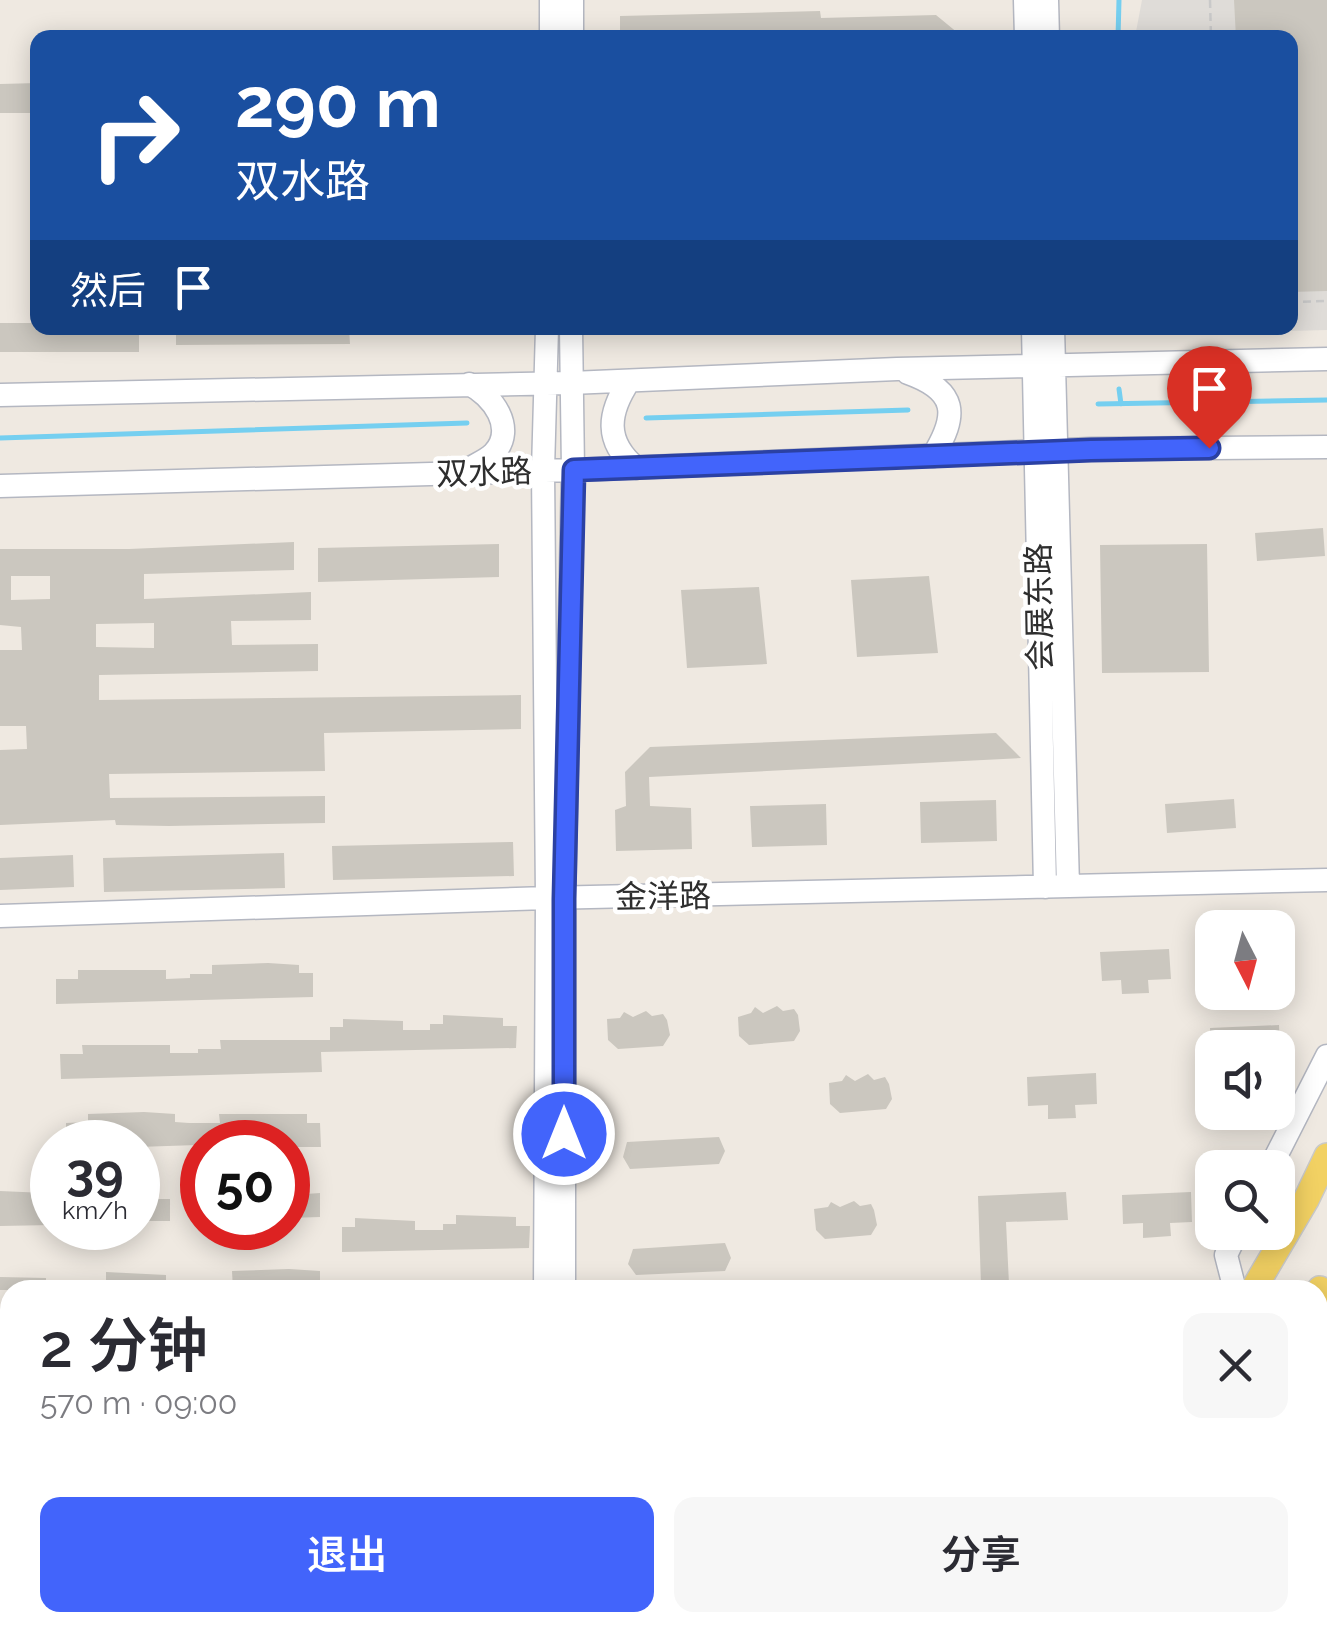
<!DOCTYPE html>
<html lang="zh">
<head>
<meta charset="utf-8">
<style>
  body { margin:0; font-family:Raleway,"Noto Sans SC",sans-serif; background:#f7f7f7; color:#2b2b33; height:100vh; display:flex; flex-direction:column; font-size:38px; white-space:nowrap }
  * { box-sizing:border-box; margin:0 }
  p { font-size:32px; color:#7c7c81 }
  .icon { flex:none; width:55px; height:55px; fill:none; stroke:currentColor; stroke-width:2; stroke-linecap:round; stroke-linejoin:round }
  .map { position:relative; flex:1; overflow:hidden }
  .details { position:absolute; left:0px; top:1280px; width:1328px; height:352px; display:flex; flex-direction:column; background:#fff; border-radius:30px 30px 0 0; box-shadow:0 5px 25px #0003 }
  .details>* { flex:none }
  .banner { position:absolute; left:30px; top:30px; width:1268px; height:305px; border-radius:20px; box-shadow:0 5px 25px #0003; background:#1a4fa0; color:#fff; overflow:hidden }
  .needle { width:65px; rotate:174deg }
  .fabs { position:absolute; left:1195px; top:910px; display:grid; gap:20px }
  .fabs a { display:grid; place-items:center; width:100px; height:100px; border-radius:20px; background:#fff; box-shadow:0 5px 25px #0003; font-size:50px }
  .speed { position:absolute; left:30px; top:1120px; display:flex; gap:20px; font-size:50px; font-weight:700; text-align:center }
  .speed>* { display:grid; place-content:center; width:130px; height:130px; border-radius:50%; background:#fff; box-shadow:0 5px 25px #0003; line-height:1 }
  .speed small { font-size:25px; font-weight:400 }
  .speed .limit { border:15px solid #d22; background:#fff; color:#111 }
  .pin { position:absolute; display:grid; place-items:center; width:85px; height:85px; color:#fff; margin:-102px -42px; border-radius:50% 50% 50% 0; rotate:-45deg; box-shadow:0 0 10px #0007 }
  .pin .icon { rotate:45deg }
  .me { position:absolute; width:110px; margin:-55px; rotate:0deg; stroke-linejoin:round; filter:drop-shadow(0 0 8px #0008) }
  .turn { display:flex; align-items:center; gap:35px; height:210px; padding:0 40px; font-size:45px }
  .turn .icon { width:130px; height:130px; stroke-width:2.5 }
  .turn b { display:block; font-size:70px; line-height:85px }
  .then { display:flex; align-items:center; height:95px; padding:0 40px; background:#0003; gap:20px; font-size:38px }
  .round { display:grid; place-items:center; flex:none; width:105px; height:105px; border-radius:20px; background:#f7f7f7 }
  .overview { display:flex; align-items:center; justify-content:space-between; height:170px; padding:0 40px }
  h1 { font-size:60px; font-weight:600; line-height:75px }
  .primary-button { display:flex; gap:20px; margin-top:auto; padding:20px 40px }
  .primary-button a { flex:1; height:115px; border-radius:20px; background:#4264fb; color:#fff; font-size:40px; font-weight:600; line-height:115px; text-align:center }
  .primary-button a+a { background:#f7f7f7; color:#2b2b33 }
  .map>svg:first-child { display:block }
  .plaza { fill:#dfdcd8 }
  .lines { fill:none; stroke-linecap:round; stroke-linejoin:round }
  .stream { stroke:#75cff0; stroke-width:5 }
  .building { fill:#cbc7bf; fill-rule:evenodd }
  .secondary-casing { stroke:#b4b7c1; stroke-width:25 }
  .primary-casing { stroke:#c9c9c9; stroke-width:28 }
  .path { stroke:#c9c9c9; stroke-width:2.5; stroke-dasharray:8 5; stroke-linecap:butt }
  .secondary { stroke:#fff; stroke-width:22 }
  .primary { stroke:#f2d163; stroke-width:25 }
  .rail { stroke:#a3a6b8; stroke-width:5 }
  .route-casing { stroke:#2b41a3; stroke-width:25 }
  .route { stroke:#4264fb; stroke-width:18 }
  .labels { text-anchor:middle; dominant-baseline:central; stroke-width:9; stroke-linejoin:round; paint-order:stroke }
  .street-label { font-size:32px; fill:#2e2e2e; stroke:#fff }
</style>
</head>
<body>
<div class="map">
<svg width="1327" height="1631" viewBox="0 0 1327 1631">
  <rect width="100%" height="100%" fill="#efe9e1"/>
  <path class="plaza" d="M 1142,0 L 1327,0 L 1327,330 L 1134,335 L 1134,328 L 1290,328 L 1290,38 L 1135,37 Z"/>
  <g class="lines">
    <path class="stream" d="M 1118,38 L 1119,0
      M 1119,389 L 1121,404
      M 1098,404 L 1327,400
      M 646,418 L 908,410
      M 0,438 L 467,423"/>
  </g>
  <path class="building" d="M 1234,0 L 1327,0 L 1327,291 L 1290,292 L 1290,38 L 1236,38 Z
    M 820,11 L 821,18 L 936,15 L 964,38 L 926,38 L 926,34 L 620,38 L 620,16 Z
    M 38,83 L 38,113 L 0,113 L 0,84 Z
    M 0,323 L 38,323 L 38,328 L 139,328 L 139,352 L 0,352 Z
    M 176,328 L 349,328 L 350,344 L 176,345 Z
    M 1323,528 L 1325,556 L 1257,561 L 1255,533 Z
    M 294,542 L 294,570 L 144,574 L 144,599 L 311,592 L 311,620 L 231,621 L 232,645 L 318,644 L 318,671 L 99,675 L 99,700 L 521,695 L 521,729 L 324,733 L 325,771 L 109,774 L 110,798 L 325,796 L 325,823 L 169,826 L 116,825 L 115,820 L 0,825 L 0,750 L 27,749 L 26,726 L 0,726 L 0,650 L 22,650 L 21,627 L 0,625 L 0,549 L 129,549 ZM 11,576 L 50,576 L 50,599 L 11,600 ZM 154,623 L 154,648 L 96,647 L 96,624 Z
    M 499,544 L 499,577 L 318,582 L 318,548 Z
    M 1207,544 L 1209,672 L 1102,673 L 1100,545 Z
    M 929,576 L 938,653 L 857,657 L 851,580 Z
    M 759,587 L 767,664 L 687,668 L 681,590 Z
    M 996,733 L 1021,758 L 649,777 L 650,806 L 691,808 L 692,849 L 616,851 L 615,810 L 626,806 L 625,772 L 650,747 Z
    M 1234,799 L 1236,828 L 1167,833 L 1165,804 Z
    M 996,800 L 997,841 L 921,843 L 920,802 Z
    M 826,804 L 827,845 L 752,847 L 750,806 Z
    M 513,842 L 514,876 L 333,880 L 332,846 Z
    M 284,853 L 285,888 L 104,892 L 103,858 Z
    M 73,855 L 74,887 L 0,890 L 0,858 Z
    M 1169,949 L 1171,979 L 1148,980 L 1149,993 L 1122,994 L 1121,980 L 1102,981 L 1100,952 Z
    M 268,963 L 299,965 L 299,973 L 313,973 L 313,997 L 56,1004 L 56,979 L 78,979 L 78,970 L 166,970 L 166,979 L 190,978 L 190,974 L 212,974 L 212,965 Z
    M 777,1006 L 783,1011 L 794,1009 L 798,1015 L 800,1031 L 794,1041 L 749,1045 L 739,1036 L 738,1017 L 751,1013 L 755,1007 L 763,1013 Z
    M 646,1011 L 652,1016 L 663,1014 L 667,1020 L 670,1035 L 663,1046 L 618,1049 L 608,1040 L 607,1019 L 620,1018 L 624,1012 L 633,1017 Z
    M 443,1015 L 503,1018 L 503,1026 L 517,1026 L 516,1048 L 321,1052 L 322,1072 L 61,1079 L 60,1054 L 83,1054 L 82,1045 L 170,1045 L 170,1053 L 198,1053 L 198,1049 L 221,1049 L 220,1040 L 330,1040 L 330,1027 L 343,1027 L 343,1019 L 403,1021 L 403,1030 L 430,1030 L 430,1024 L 443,1024 Z
    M 1279,1025 L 1280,1048 L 1211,1048 L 1210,1028 Z
    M 1096,1073 L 1097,1104 L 1075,1105 L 1076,1118 L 1048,1119 L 1048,1105 L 1028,1106 L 1027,1077 Z
    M 868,1074 L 874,1080 L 885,1077 L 889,1084 L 892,1099 L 886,1109 L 840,1113 L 830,1104 L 829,1083 L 842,1081 L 846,1075 L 855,1081 Z
    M 144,1112 L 175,1114 L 175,1122 L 189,1123 L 220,1123 L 219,1114 L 307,1114 L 307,1123 L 320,1123 L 321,1147 L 288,1147 L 288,1142 L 138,1147 L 138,1142 L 66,1142 L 66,1123 L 88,1122 L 88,1114 Z
    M 719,1137 L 725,1151 L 719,1164 L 630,1169 L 623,1157 L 627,1142 Z
    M 288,1185 L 306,1185 L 306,1194 L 320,1193 L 320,1217 L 288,1218 Z
    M 139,1190 L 157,1190 L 157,1199 L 170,1199 L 170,1221 L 138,1221 Z
    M 0,1191 L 45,1193 L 45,1201 L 52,1201 L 52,1225 L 0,1226 Z
    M 1066,1192 L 1068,1220 L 1006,1222 L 1009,1284 L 981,1285 L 978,1196 Z
    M 1191,1192 L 1192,1222 L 1170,1223 L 1171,1236 L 1143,1238 L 1143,1223 L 1123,1224 L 1122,1195 Z
    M 854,1201 L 860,1206 L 871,1204 L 874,1210 L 877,1225 L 871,1235 L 825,1239 L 816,1230 L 814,1209 L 828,1207 L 831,1202 L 840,1207 Z
    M 456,1215 L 516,1217 L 516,1226 L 530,1226 L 529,1248 L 342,1252 L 342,1227 L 355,1227 L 355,1218 L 415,1221 L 415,1230 L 443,1230 L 443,1224 L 456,1224 Z
    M 725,1243 L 731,1258 L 725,1271 L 636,1275 L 628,1264 L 633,1249 Z
    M 289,1269 L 320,1271 L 320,1290 L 233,1290 L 232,1271 Z
    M 106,1272 L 166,1275 L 166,1290 L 106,1290 Z
    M 0,1277 L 46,1278 L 46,1290 L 0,1290 Z"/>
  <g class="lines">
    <g class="secondary-casing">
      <path id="secondary" d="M 1025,0 L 1026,38
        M 1047,0 L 1048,38
        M 551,38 L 551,0
        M 572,38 L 572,0
        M 1033,328 L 1045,887
        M 1053,328 L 1068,886
        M 908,373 C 958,391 958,415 933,456
        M 629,381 C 608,413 604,441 636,468
        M 0,395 L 571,383 L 897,369 L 1327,359
        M 465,471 C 473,466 488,460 494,453 C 517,428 492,395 469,384
        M 0,486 L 573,470 L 1091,449 L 1327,447
        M 0,916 L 547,898 L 1327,880
        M 1270,1168 L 1327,1056
        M 545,1290 L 547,898 L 543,470 L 547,328
        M 564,1290 L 564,899 L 573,470 L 571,328
        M 1235,1290 L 1226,1255 L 1237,1232
        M 505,1631 L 509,1622"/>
    </g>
    <g class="primary-casing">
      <path id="primary" d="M 1320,1289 L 1327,1344
        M 1253,1290 L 1306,1200 L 1327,1156
        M 1318,1422 L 1327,1422
        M 1318,1457 L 1327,1457
        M 1047,1631 L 1054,1622
        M 1114,1631 L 1120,1622"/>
    </g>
    <path class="path" d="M 1210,0 L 1211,38
      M 1290,302 L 1327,301"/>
    <use href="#secondary" class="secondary"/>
    <use href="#primary" class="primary"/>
    <path class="rail" d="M 1318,1569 L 1327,1565
      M 1185,1631 L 1200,1622"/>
  </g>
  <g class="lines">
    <g class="route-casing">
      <path id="route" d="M 564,1134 L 564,899 L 574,470 L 1091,450 L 1209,448"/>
    </g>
    <use href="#route" class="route"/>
  </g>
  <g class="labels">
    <g class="street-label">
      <text transform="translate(484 472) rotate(-2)">双水路</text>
      <text transform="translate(1039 607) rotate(-91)">会展东路</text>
      <text transform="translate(663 896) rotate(-1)">金洋路</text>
    </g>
  </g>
</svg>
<div class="fabs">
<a><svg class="needle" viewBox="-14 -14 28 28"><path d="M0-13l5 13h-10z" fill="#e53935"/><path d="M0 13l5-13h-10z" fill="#7c7c81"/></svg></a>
<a><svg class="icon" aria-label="sound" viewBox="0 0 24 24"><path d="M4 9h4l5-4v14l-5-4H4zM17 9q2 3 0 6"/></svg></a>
<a><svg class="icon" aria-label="search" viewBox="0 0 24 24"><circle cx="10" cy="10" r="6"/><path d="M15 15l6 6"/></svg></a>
</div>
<div class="speed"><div>39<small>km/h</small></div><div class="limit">50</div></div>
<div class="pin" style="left:1209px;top:448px;background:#d93025"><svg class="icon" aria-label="arrive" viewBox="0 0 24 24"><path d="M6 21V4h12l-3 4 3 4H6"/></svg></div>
<svg class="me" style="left:564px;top:1134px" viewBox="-20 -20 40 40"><circle r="17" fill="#4264fb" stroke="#fff" stroke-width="3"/><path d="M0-11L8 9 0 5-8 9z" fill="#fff"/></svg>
<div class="banner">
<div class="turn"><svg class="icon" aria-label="right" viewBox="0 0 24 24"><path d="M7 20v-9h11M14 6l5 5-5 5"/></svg><div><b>290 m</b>双水路</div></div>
<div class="then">然后<svg class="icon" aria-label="arrive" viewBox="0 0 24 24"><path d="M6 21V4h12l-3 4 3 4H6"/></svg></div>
</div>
<section class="details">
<div class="overview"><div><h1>2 分钟</h1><p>570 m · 09:00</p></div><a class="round"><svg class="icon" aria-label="close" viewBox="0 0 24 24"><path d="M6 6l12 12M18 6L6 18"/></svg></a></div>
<div class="primary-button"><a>退出</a><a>分享</a></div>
</section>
</div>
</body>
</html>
